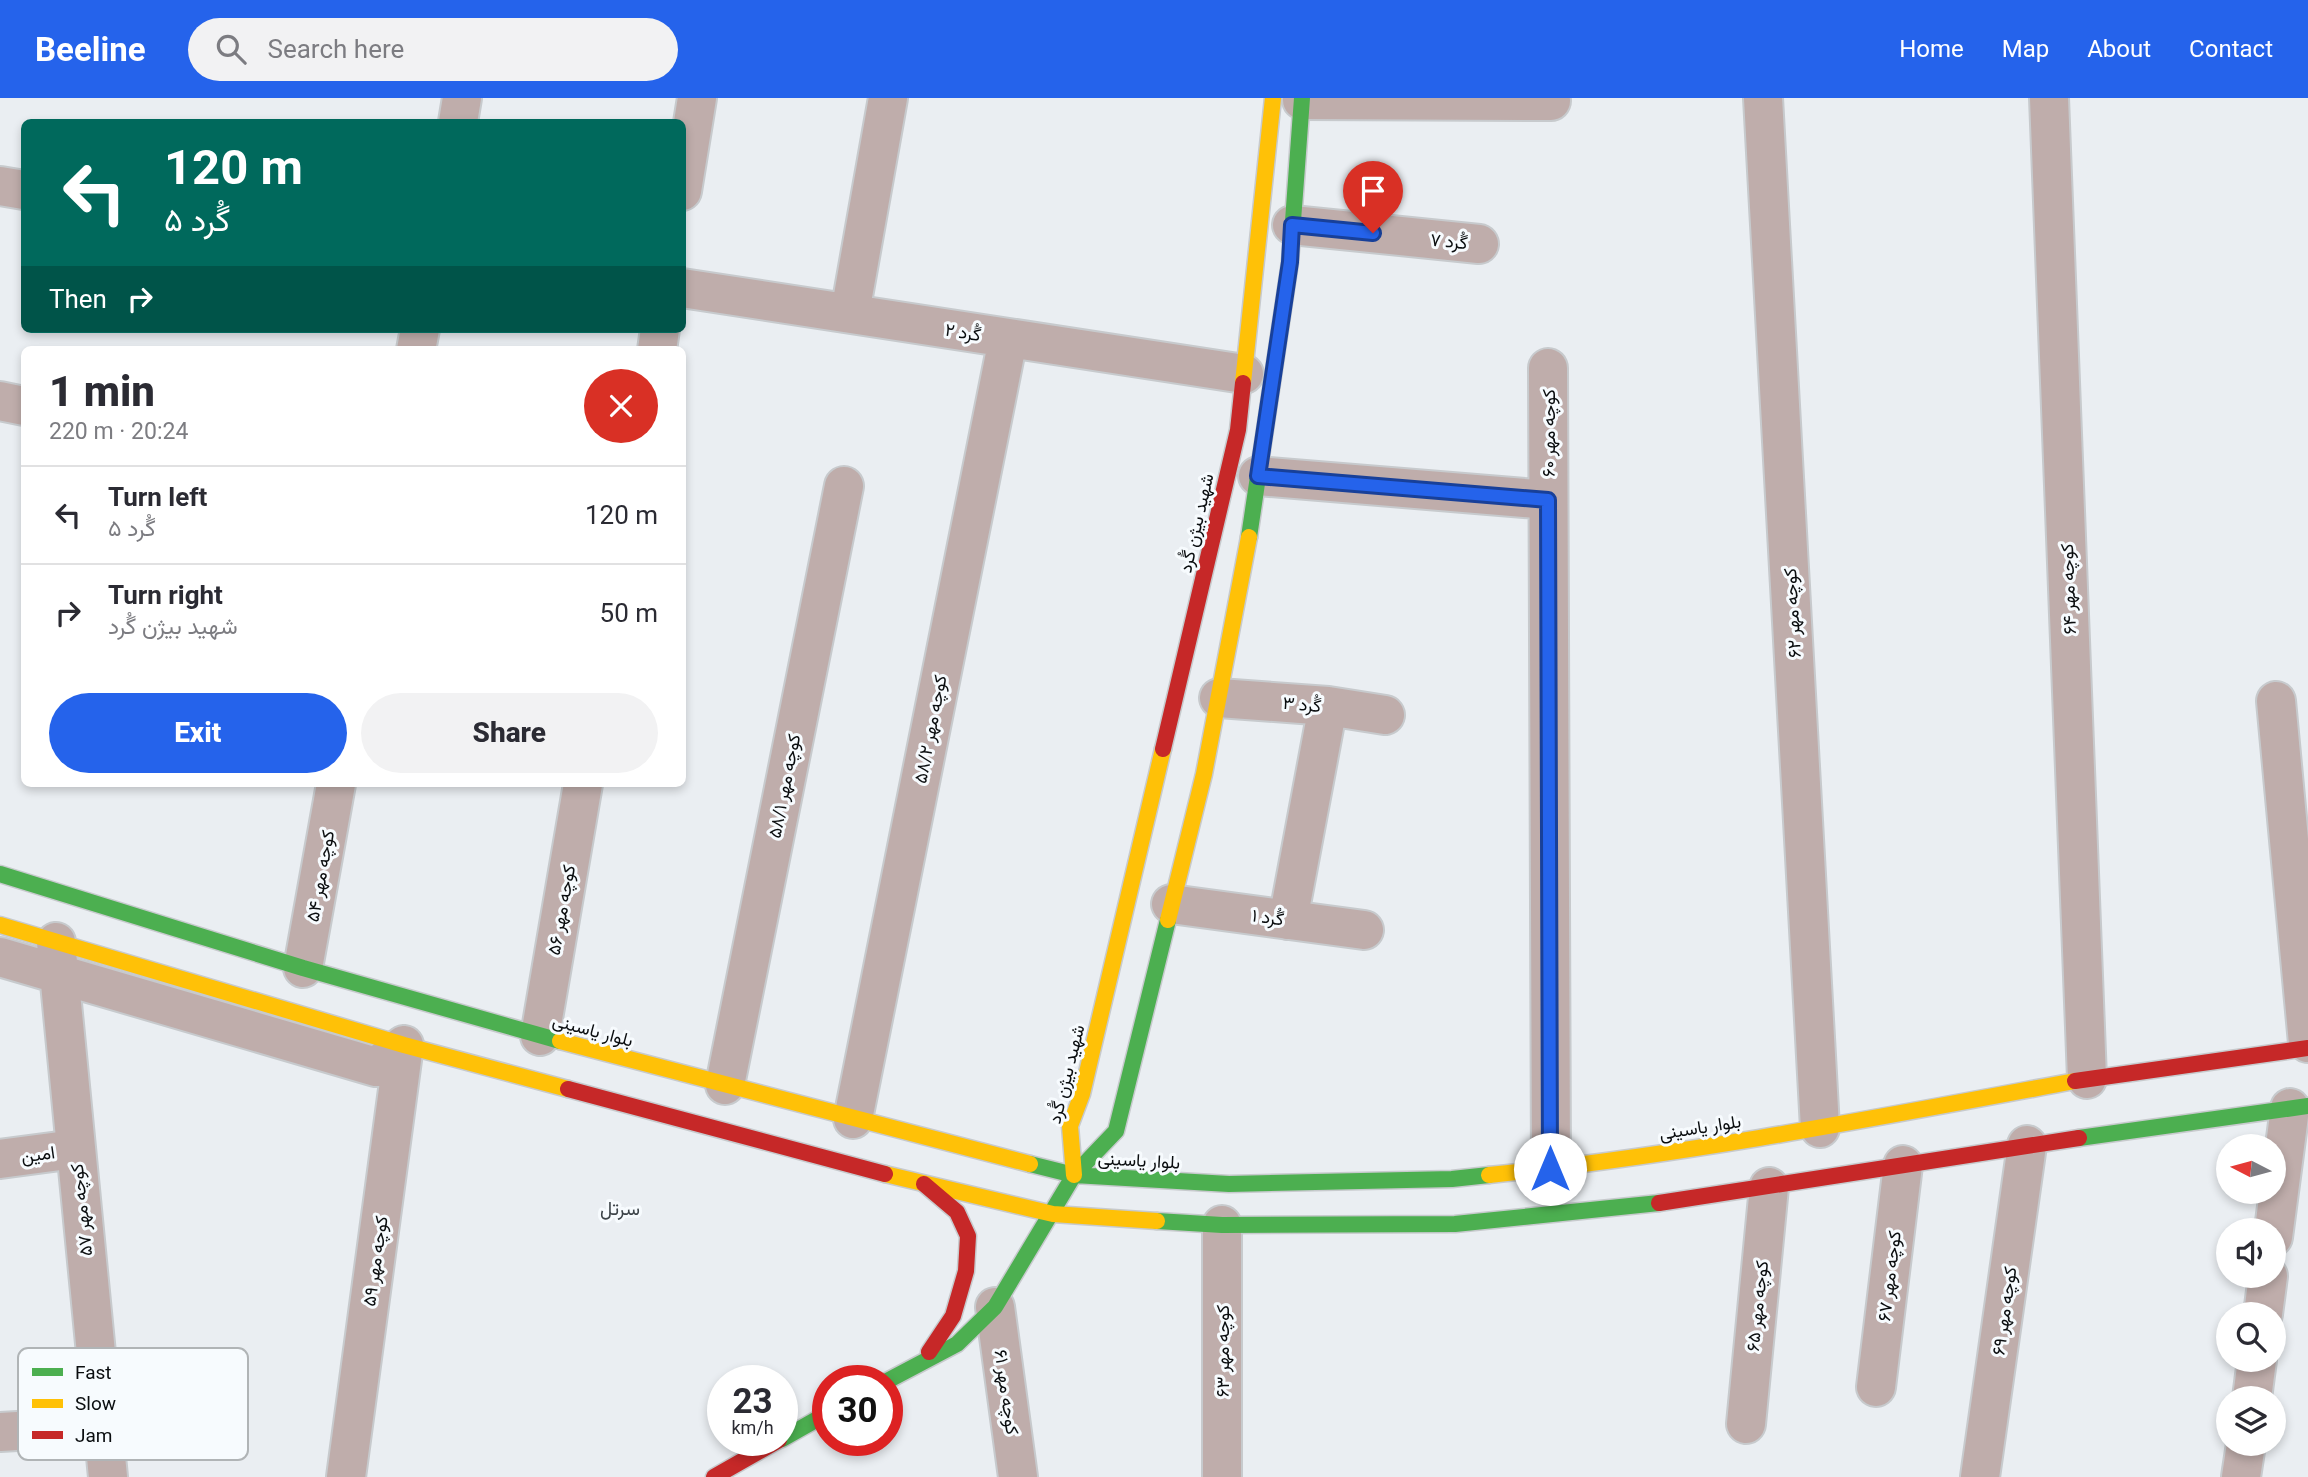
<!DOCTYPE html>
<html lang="en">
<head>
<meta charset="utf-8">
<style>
  body { margin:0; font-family:Roboto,Vazirmatn,sans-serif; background:#f2f2f3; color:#2b2b33; height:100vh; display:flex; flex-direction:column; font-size:26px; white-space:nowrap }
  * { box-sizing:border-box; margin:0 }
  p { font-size:23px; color:#7c7c81 }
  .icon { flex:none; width:38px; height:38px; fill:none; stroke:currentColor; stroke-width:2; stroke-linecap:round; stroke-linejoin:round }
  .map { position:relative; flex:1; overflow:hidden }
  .drawer { position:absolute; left:21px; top:248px; width:665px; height:441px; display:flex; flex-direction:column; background:#fff; border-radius:10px; box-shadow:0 4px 10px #0003 }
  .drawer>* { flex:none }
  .hud { position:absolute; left:21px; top:21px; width:665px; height:214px; border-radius:10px; box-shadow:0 4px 10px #0003; background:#00695c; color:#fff; overflow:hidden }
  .needle { width:46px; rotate:276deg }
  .tools { position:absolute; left:2216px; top:1036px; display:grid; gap:14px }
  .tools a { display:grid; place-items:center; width:70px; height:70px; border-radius:50%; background:#fff; box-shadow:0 4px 10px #0003; font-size:35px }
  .speed { position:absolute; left:707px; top:1267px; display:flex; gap:14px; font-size:35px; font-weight:700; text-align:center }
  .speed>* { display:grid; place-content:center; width:91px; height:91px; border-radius:50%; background:#fff; box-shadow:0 4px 10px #0003; line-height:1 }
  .speed small { font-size:18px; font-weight:400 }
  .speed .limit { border:10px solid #d22; background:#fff; color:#111 }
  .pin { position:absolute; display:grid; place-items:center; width:60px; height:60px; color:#fff; margin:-72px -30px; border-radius:50% 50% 50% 0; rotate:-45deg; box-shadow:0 0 7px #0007 }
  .pin .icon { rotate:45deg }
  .me { position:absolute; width:77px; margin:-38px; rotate:0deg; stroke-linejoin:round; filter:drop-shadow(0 0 5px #0008) }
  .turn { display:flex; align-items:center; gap:24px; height:147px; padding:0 28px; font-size:32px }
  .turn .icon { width:91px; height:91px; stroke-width:2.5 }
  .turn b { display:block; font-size:49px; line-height:60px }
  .then { display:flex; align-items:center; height:66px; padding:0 28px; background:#0003; gap:14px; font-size:26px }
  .round { display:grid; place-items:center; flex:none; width:74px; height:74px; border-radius:37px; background:#f2f2f3 }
  .summary { display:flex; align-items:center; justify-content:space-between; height:119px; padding:0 28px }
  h1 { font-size:42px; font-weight:800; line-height:52px }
  .button { display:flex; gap:14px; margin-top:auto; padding:14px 28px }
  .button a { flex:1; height:80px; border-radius:42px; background:#2563eb; color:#fff; font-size:28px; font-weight:800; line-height:80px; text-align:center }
  .button a+a { background:#f2f2f3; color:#2b2b33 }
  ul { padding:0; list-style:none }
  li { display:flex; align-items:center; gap:21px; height:98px; padding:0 28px; border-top:2px solid #e1e1e2 }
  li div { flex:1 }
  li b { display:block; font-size:26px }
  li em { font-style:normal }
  header { display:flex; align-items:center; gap:42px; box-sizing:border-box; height:98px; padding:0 35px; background:#2563eb; color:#fff }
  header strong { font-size:33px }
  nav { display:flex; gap:38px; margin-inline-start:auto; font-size:24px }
  .search { width:490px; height:63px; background:#f2f2f3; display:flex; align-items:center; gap:18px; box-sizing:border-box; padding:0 24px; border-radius:38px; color:#7c7c81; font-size:26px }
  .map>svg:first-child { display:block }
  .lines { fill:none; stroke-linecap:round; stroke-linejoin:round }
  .street-casing { stroke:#c7cacd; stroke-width:42 }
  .fast-casing { stroke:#c7cacd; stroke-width:19 }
  .slow-casing { stroke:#c7cacd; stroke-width:19 }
  .jam-casing { stroke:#c7cacd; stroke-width:19 }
  .street { stroke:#bfadab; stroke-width:38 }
  .fast { stroke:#4caf50; stroke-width:16 }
  .slow { stroke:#ffc107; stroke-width:16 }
  .jam { stroke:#c62828; stroke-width:16 }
  .route-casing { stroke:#184099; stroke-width:18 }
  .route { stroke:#2563eb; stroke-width:12 }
  .labels { text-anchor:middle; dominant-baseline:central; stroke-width:6; stroke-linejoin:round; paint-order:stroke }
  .street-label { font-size:18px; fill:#0a0d0f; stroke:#f7fbfe }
  .neighbourhood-label { font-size:19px; fill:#3d4449; stroke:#f7fbfe }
  .key { fill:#f7fbfe; stroke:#b0b4b6; stroke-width:2 }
  .key-label { font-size:19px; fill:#0a0d0f }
</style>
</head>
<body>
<header>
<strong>Beeline</strong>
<div class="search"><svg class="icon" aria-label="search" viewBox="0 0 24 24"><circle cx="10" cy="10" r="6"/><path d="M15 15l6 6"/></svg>Search here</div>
<nav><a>Home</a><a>Map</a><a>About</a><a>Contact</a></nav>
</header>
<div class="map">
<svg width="2308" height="1379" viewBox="0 0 2308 1379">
  <rect width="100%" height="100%" fill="#eaeef2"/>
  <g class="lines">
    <g class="street-casing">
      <path id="street" d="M 1763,0 L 1820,1030
        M 2049,0 L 2087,981
        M 1302,2 L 1551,3
        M 458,24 L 462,0
        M 0,88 L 24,92
        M 682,93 L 697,0
        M 1292,127 L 1479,146
        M 682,190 L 1244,276
        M 850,215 L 888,0
        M 416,252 L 420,231
        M 657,252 L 660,231
        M 1548,270 L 1551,1071
        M 0,303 L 24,308
        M 1258,378 L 1548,402
        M 1219,600 L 1328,608 L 1385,617
        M 2276,603 L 2308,945
        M 1171,806 L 1364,832
        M 1288,822 L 1328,608
        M 56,844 L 108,1379
        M 0,859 L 376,969 L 404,947
        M 303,870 L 336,686
        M 540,938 L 583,686
        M 725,987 L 844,388
        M 853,1021 L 1008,241
        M 0,1061 L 75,1051
        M 2273,1139 L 2290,1010
        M 995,1209 L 1018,1379
        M 2263,1216 L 2268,1178
        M 1876,1289 L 1903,1067
        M 2252,1300 L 2257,1262
        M 1746,1326 L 1769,1089
        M 0,1334 L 102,1328
        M 346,1379 L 404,947
        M 1222,1379 L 1222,1127
        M 1980,1379 L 2027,1047
        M 2241,1379 L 2246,1346"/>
    </g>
    <g class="fast-casing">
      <path id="fast" d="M 1249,439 L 1290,164 L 1302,0
        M 0,776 L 303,870 L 560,943
        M 2079,1040 L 2308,1008
        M 1030,1066 L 1074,1077 L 1229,1086 L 1452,1081 L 1489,1077
        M 1157,1123 L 1222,1127 L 1455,1126 L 1659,1105
        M 887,1283 L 957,1246 L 995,1209 L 1074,1077 L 1116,1033 L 1168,822
        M 782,1341 L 828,1315"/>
    </g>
    <g class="slow-casing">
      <path id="slow" d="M 1243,285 L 1273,0
        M 1168,822 L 1204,676 L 1249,439
        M 0,827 L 404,947 L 568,991
        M 560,943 L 1030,1066
        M 885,1076 L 1053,1116 L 1157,1123
        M 1074,1077 L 1070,1028 L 1082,996 L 1163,651
        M 1489,1077 C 1685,1057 1881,1019 2075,983"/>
    </g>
    <g class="jam-casing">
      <path id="jam" d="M 1163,651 L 1238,332 L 1243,285
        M 2075,983 L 2308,950
        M 568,991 L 885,1076
        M 924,1086 L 957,1114 L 968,1138 L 966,1173 L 953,1218 L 929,1254
        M 1659,1105 L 2079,1040
        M 714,1379 L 779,1342"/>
    </g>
    <use href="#street" class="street"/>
    <use href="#fast" class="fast"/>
    <use href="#slow" class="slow"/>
    <use href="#jam" class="jam"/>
  </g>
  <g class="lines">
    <g class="route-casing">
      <path id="route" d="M 1373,135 L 1292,127 L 1290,164 L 1258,378 L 1548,402 L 1550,1071"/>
    </g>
    <use href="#route" class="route"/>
  </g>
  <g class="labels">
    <g class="street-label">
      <text transform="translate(1449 143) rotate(6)">گُرد ۷</text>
      <text transform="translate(963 234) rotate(9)">گُرد ۲</text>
      <text transform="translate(1548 335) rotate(-90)">کوچه مهر ۶۰</text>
      <text transform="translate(1196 425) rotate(-77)">شهید بیژن گُرد</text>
      <text transform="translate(2068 491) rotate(-92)">کوچه مهر ۶۴</text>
      <text transform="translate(1792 515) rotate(-93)">کوچه مهر ۶۲</text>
      <text transform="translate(1302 606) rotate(5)">گُرد ۳</text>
      <text transform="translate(930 631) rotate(-79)">کوچه مهر ۵۸/۲</text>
      <text transform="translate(784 688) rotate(-79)">کوچه مهر ۵۸/۱</text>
      <text transform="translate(320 778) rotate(-80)">کوچه مهر ۵۴</text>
      <text transform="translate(561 812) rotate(-80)">کوچه مهر ۵۶</text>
      <text transform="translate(1268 819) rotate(8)">گُرد ۱</text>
      <text transform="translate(593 932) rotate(15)">بلوار یاسینی</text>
      <text transform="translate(1066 976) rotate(-76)">شهید بیژن گُرد</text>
      <text transform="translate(1700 1029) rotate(-9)">بلوار یاسینی</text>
      <text transform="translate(38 1056) rotate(-8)">امین</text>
      <text transform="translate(1139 1062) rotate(3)">بلوار یاسینی</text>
      <text transform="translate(81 1112) rotate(-96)">کوچه مهر ۵۷</text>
      <text transform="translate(375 1163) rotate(-82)">کوچه مهر ۵۹</text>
      <text transform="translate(1889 1178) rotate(-83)">کوچه مهر ۶۷</text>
      <text transform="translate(1757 1208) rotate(-84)">کوچه مهر ۶۵</text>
      <text transform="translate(2004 1213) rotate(-82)">کوچه مهر ۶۹</text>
      <text transform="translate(1222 1253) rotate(-90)">کوچه مهر ۶۳</text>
      <text transform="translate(1007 1294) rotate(82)">کوچه مهر ۶۱</text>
    </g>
    <g class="neighbourhood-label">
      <text x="620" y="1110">سرتل</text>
    </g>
  </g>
  <rect x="18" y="1250" width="230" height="112" rx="10" class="key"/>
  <rect x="32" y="1270" width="31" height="8" fill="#4caf50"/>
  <rect x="32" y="1301" width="31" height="9" fill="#ffc107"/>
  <rect x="32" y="1333" width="31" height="8" fill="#c62828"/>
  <g class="key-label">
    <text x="75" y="1281">Fast</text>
    <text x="75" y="1312">Slow</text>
    <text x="75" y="1344">Jam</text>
  </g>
</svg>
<div class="tools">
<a><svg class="needle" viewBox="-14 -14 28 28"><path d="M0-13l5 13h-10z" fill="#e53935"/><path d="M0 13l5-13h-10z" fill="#7c7c81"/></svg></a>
<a><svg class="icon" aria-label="sound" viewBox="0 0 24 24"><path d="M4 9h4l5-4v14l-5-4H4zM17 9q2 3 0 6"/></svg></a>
<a><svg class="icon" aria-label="search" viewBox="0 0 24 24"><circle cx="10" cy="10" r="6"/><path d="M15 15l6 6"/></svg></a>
<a><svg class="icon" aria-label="layers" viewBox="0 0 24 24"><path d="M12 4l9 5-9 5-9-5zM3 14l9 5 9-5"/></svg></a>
</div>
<div class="speed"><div>23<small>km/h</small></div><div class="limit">30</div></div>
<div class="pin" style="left:1373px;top:135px;background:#d93025"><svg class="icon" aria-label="arrive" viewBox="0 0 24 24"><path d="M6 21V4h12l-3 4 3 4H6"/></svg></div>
<svg class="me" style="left:1550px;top:1071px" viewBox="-20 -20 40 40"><circle r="19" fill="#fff"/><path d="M0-13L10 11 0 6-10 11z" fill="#2563eb"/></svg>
<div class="hud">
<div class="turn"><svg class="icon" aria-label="left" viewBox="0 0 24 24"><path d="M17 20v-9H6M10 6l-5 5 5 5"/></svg><div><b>120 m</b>گُرد ۵</div></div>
<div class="then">Then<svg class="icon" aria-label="right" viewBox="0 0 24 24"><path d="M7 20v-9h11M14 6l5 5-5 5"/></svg></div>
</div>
<section class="drawer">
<div class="summary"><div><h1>1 min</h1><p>220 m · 20:24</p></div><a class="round" style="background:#d93025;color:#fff"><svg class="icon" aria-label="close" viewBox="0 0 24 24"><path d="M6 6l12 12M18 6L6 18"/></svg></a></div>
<ul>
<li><svg class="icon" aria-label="left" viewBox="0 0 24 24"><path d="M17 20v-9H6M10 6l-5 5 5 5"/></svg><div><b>Turn left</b><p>گُرد ۵</p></div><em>120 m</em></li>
<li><svg class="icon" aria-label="right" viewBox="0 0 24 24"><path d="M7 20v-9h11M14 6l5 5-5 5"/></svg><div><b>Turn right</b><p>شهید بیژن گُرد</p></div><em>50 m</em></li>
</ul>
<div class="button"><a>Exit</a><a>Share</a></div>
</section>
</div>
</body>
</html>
